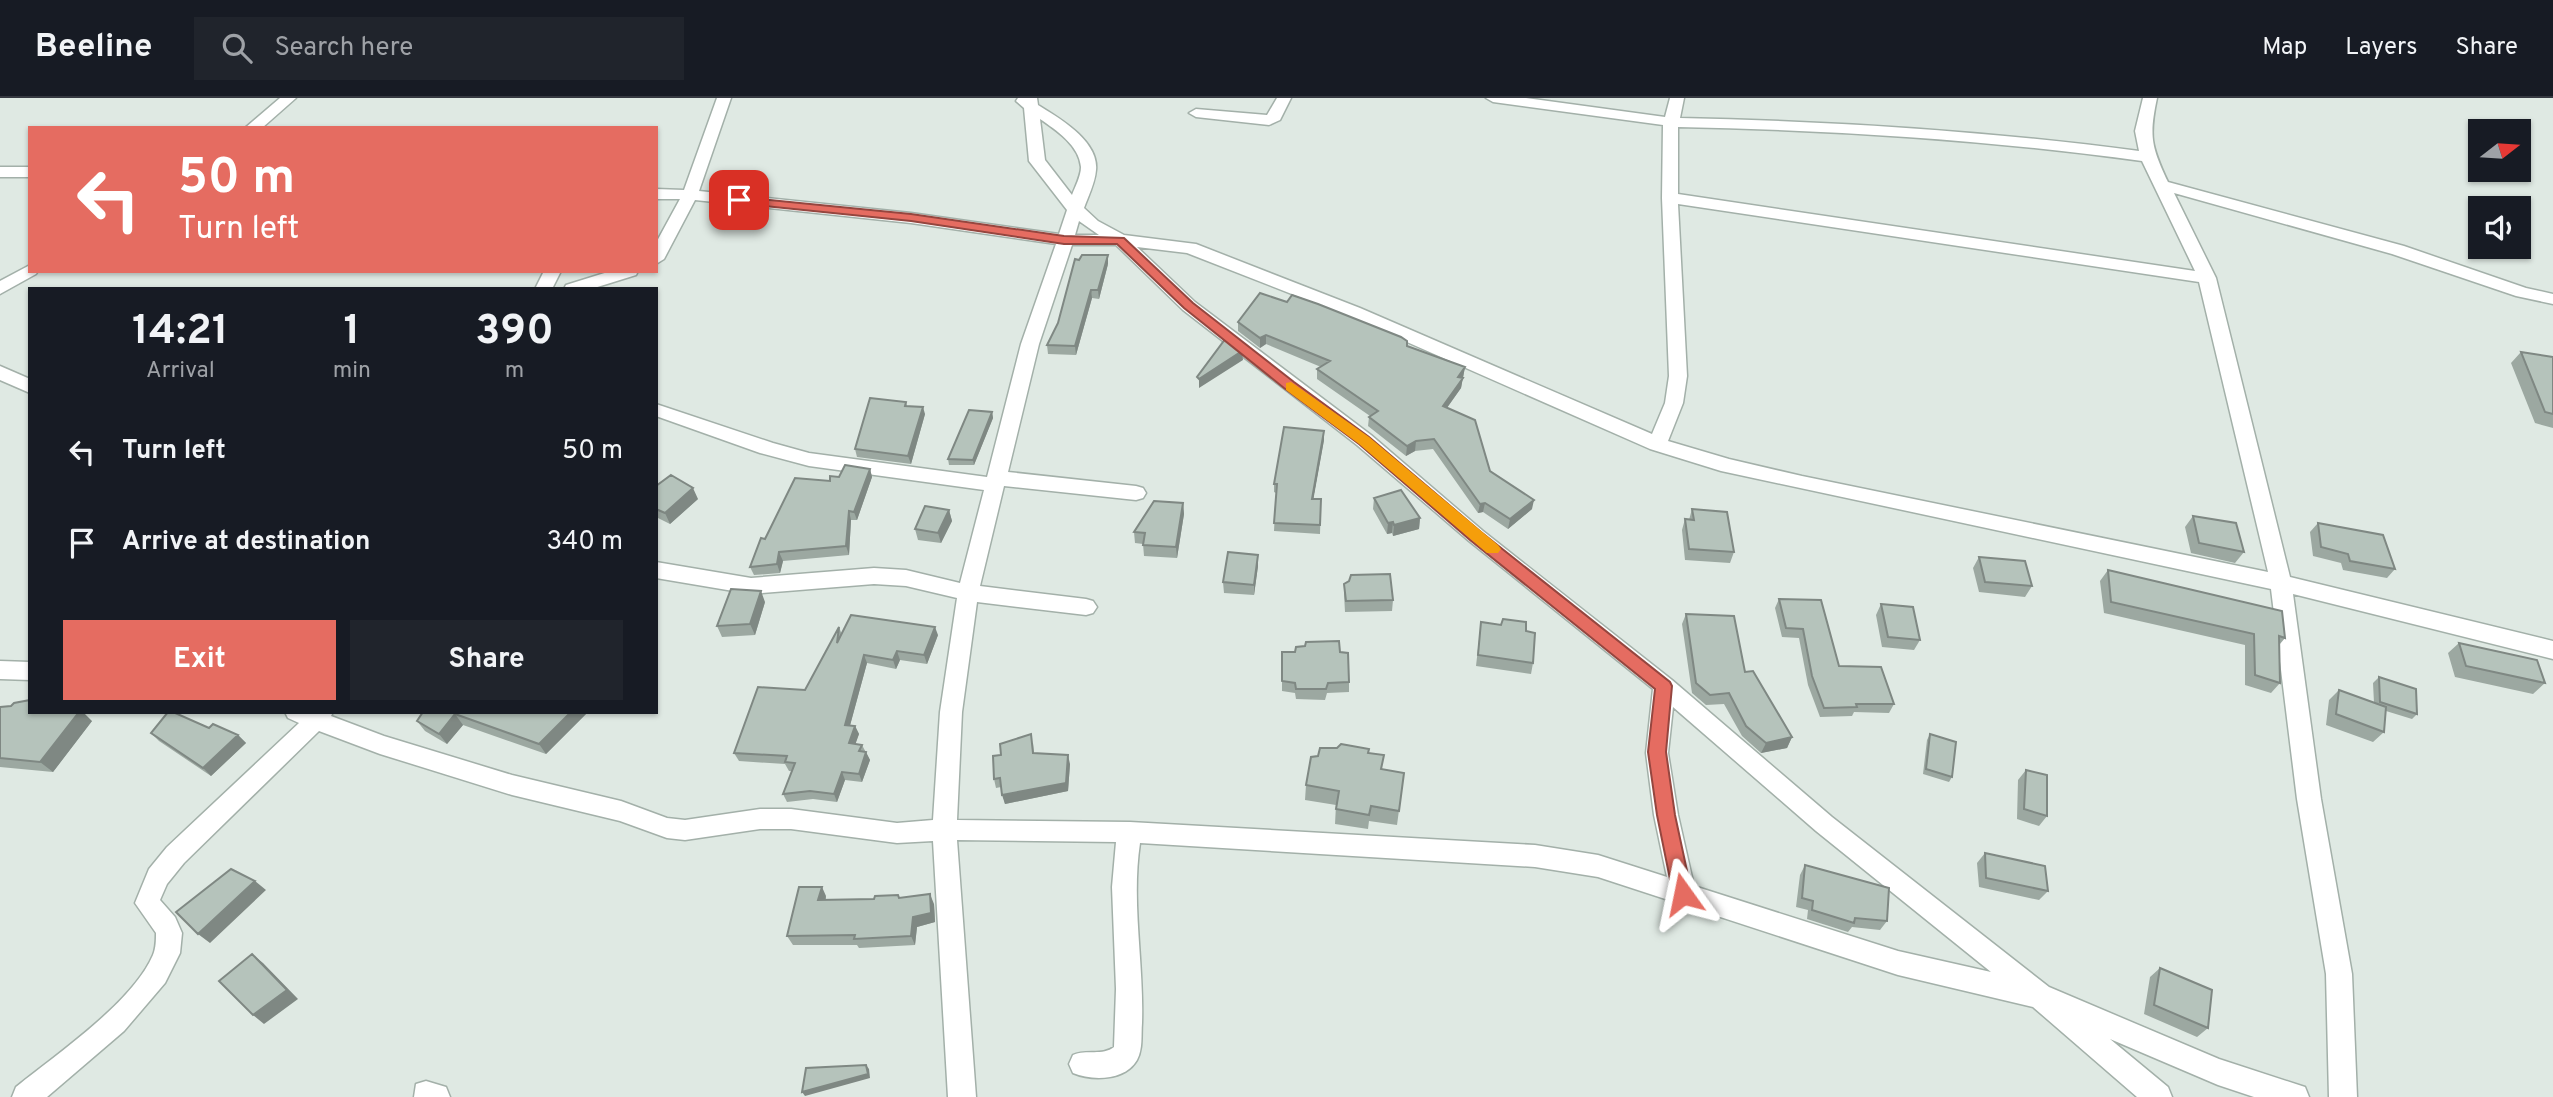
<!DOCTYPE html>
<html lang="en">
<head>
<meta charset="utf-8">
<style>
  body { margin:0; font-family:Overpass,sans-serif; background:#20242c; color:#f1f3f6; height:100vh; display:flex; flex-direction:column; font-size:26px; white-space:nowrap }
  * { box-sizing:border-box; margin:0 }
  p { font-size:23px; color:#9ea1a6 }
  .icon { flex:none; width:38px; height:38px; fill:none; stroke:currentColor; stroke-width:2; stroke-linecap:round; stroke-linejoin:round }
  .map { position:relative; flex:1; overflow:hidden }
  .drawer { position:absolute; left:28px; top:189px; width:630px; height:427px; display:flex; flex-direction:column; background:#171b24; border-radius:0px; box-shadow:0 2px 5px #0004 }
  .drawer>* { flex:none }
  .banner { position:absolute; left:28px; top:28px; width:630px; height:147px; border-radius:0px; box-shadow:0 2px 5px #0004; background:#e56c61; color:#fff; overflow:hidden }
  .needle { width:46px; rotate:73deg }
  .tools { position:absolute; left:2468px; top:21px; display:grid; gap:14px }
  .tools a { display:grid; place-items:center; width:63px; height:63px; border-radius:0px; background:#171b24; box-shadow:0 2px 5px #0004; font-size:35px }
  .pin { position:absolute; display:grid; place-items:center; width:60px; height:60px; color:#fff; margin:-30px; border-radius:14px; box-shadow:0 4px 10px #0006 }
  .me { position:absolute; width:77px; margin:-38px; rotate:348deg; stroke-linejoin:round; filter:drop-shadow(0 0 5px #0008) }
  .turn { display:flex; align-items:center; gap:24px; height:147px; padding:0 35px; font-size:32px }
  .turn .icon { width:91px; height:91px; stroke-width:2.5 }
  .turn b { display:block; font-size:49px; line-height:60px }
  .eta { display:flex; justify-content:space-evenly; align-items:center; height:119px; text-align:center }
  .eta b { font-size:42px; font-weight:700; line-height:49px }
  .button { display:flex; gap:14px; margin-top:auto; padding:14px 35px }
  .button a { flex:1; height:80px; border-radius:0px; background:#e56c61; color:#fff; font-size:28px; font-weight:700; line-height:80px; text-align:center }
  .button a+a { background:#20242c; color:#f1f3f6 }
  ul { padding:0; list-style:none }
  li { display:flex; align-items:center; gap:21px; height:91px; padding:0 35px }
  li div { flex:1 }
  li b { display:block; font-size:26px }
  li em { font-style:normal }
  header { display:flex; align-items:center; gap:42px; box-sizing:border-box; height:98px; padding:0 35px; background:#171b24; border-bottom:2px solid #363941 }
  header strong { font-size:33px }
  nav { display:flex; gap:38px; margin-inline-start:auto; font-size:24px }
  .search { width:490px; height:63px; background:#20242c; display:flex; align-items:center; gap:18px; box-sizing:border-box; padding:0 24px; border-radius:0px; color:#9ea1a6; font-size:26px }
  .map>svg:first-child { display:block }
  .lines { fill:none; stroke-linecap:round; stroke-linejoin:round }
  .minor-casing { stroke:#a3b0a9; stroke-width:3 }
  .minor { fill:#fff; fill-rule:evenodd }
  .wall { fill:#9ca8a1 }
  .shaded-wall { fill:#7f8883 }
  .building { fill:#b5c3bb; stroke:#7f8883; stroke-width:2 }
  .route { fill:#e56c61; stroke:#95463f; stroke-width:2 }
  .slow { fill:#f59e0b }
</style>
</head>
<body>
<header>
<strong>Beeline</strong>
<div class="search"><svg class="icon" aria-label="search" viewBox="0 0 24 24"><circle cx="10" cy="10" r="6"/><path d="M15 15l6 6"/></svg>Search here</div>
<nav><a>Map</a><a>Layers</a><a>Share</a></nav>
</header>
<div class="map">
<svg width="2553" height="999" viewBox="0 0 2553 999">
  <rect width="100%" height="100%" fill="#dfe9e3"/>
  <g class="lines">
    <g class="minor-casing">
      <path id="minor" d="M 280,0 L 296,0 L 262,30 L 245,30 Z
        M 717,0 L 731,0 L 699,93 L 911,115 L 1059,136 L 1067,112 L 1029,63 L 1024,10 L 1016,3 L 1018,0 L 1037,0 L 1038,7 C 1059,20 1099,43 1096,72 C 1095,85 1088,99 1084,110 L 1098,123 L 1124,137 L 1196,146 L 1360,210 L 1652,336 L 1665,305 L 1669,278 L 1662,100 L 1663,27 L 1493,4 L 1486,0 L 1526,0 L 1665,19 L 1670,0 L 1684,0 L 1680,20 C 1833,23 1987,33 2139,53 L 2135,33 L 2143,0 L 2157,0 C 2149,38 2151,48 2168,84 L 2404,148 L 2526,190 L 2553,196 L 2553,206 L 2516,198 L 2392,156 L 2174,95 L 2216,180 L 2290,479 L 2553,543 L 2553,561 L 2293,496 L 2321,701 L 2352,876 L 2357,999 L 2329,999 L 2326,876 L 2297,701 L 2271,491 L 1721,373 L 1650,351 L 1348,218 L 1187,155 L 1137,149 L 1195,204 L 1371,337 L 1483,433 L 1672,582 L 1832,719 L 2049,889 L 2219,961 L 2305,989 L 2309,999 L 2254,999 L 2218,987 L 2110,941 L 2168,989 L 2172,999 L 2137,999 L 2033,909 L 1898,877 L 1598,779 L 1535,769 L 1140,745 C 1131,805 1144,865 1142,925 C 1141,937 1143,951 1137,962 C 1125,983 1092,983 1073,975 L 1069,966 L 1073,957 C 1086,951 1103,958 1114,949 L 1116,891 L 1112,789 L 1116,744 L 957,742 L 976,999 L 948,999 L 933,743 L 897,745 L 791,731 L 760,731 L 685,742 L 667,740 L 620,723 L 512,697 L 380,656 L 319,633 L 184,765 L 167,786 L 160,802 L 175,819 L 182,835 L 180,855 L 165,885 L 124,933 L 47,999 L 12,999 L 16,989 C 57,956 133,904 153,857 C 156,850 156,842 156,835 L 135,805 L 149,771 L 167,749 L 299,625 L 288,620 L 285,614 L 333,614 L 331,618 L 384,638 L 512,677 L 621,703 L 667,720 L 685,722 L 760,711 L 791,711 L 897,725 L 933,722 L 940,614 L 957,500 L 906,488 L 874,486 L 751,496 L 656,480 L 656,464 L 751,480 L 874,470 L 906,472 L 960,485 L 984,392 L 809,368 L 760,355 L 656,318 L 656,306 L 773,345 L 809,355 L 987,379 L 1021,246 L 1056,146 L 911,125 L 695,102 L 664,161 L 656,166 L 656,145 L 680,101 L 656,101 L 656,91 L 684,92 ZM 1040,21 C 1056,32 1079,47 1081,69 C 1081,78 1075,89 1072,97 L 1045,62 ZM 1678,29 C 1834,32 1988,42 2142,63 L 2195,173 L 1678,96 ZM 1678,106 L 2199,184 L 2268,474 L 1802,378 L 1729,361 L 1668,343 L 1683,305 L 1687,278 ZM 1079,123 L 1099,137 L 1075,137 ZM 1072,147 L 1116,147 L 1183,212 L 1357,347 L 1469,443 L 1653,591 L 1646,655 L 1654,717 L 1667,779 L 1598,757 L 1535,747 L 1130,724 L 957,722 L 962,614 L 977,504 L 1086,517 L 1093,515 L 1097,509 L 1093,503 L 1086,501 L 980,488 L 1004,388 L 1136,402 L 1143,400 L 1146,395 L 1143,390 L 1136,388 L 1008,374 L 1039,246 ZM 1673,609 L 1816,733 L 1991,874 L 1898,853 L 1694,788 L 1678,717 L 1668,655 Z
        M 1277,0 L 1291,0 L 1280,22 L 1269,27 L 1196,19 L 1189,15 L 1196,11 L 1267,17 Z
        M 0,69 L 30,69 L 30,79 L 0,79 Z
        M 30,167 L 30,173 L 38,173 L 36,176 L 0,196 L 0,183 Z
        M 544,173 L 561,173 L 552,191 L 535,191 Z
        M 611,173 L 638,173 L 636,177 L 591,191 L 564,191 L 566,187 Z
        M 0,268 L 30,281 L 30,295 L 0,282 Z
        M 0,563 L 30,564 L 30,582 L 0,581 Z
        M 426,983 L 446,989 L 450,999 L 414,999 L 416,986 Z"/>
    </g>
    <use href="#minor" class="minor"/>
  </g>
  <path class="wall" d="M 1108,166 L 1099,201 L 1092,200 L 1076,257 L 1048,256 L 1047,247 Z
    M 1238,224 L 1407,248 L 1465,269 L 1461,290 L 1447,310 L 1490,373 L 1532,411 L 1508,431 L 1483,414 L 1478,415 L 1433,351 L 1415,353 L 1406,358 L 1368,328 L 1369,319 L 1370,318 L 1317,281 L 1317,271 L 1321,269 L 1266,246 L 1260,250 L 1238,233 Z
    M 2521,254 L 2553,259 L 2553,330 L 2535,325 L 2511,265 Z
    M 906,304 L 907,308 L 925,316 L 911,366 L 857,359 L 855,351 Z
    M 992,314 L 993,320 L 974,367 L 949,367 L 948,361 Z
    M 1324,342 L 1313,401 L 1321,401 L 1320,436 L 1274,433 L 1276,395 L 1274,394 L 1274,386 Z
    M 870,371 L 872,379 L 857,422 L 851,422 L 849,457 L 783,463 L 780,475 L 754,477 L 750,469 L 765,441 L 830,383 L 839,379 Z
    M 656,388 L 698,401 L 670,426 L 656,419 Z
    M 1374,400 L 1420,420 L 1419,431 L 1393,438 L 1392,435 L 1387,436 L 1373,411 Z
    M 1183,405 L 1184,416 L 1177,460 L 1144,458 L 1143,446 L 1135,445 L 1134,434 Z
    M 1692,411 L 1734,454 L 1730,465 L 1685,462 L 1682,432 L 1685,421 L 1689,422 Z
    M 949,412 L 952,423 L 941,445 L 918,442 L 915,431 Z
    M 2193,418 L 2244,454 L 2235,465 L 2191,455 L 2185,429 Z
    M 2318,425 L 2395,471 L 2387,480 L 2343,472 L 2341,465 L 2313,458 L 2310,434 Z
    M 1258,457 L 1258,468 L 1254,497 L 1224,495 L 1223,484 Z
    M 1979,459 L 2032,488 L 2025,499 L 1979,494 L 1973,470 Z
    M 2108,472 L 2285,540 L 2280,546 L 2280,585 L 2271,595 L 2245,587 L 2245,547 L 2104,515 L 2100,483 Z
    M 1344,486 L 1393,502 L 1392,513 L 1345,514 L 1344,496 Z
    M 1779,501 L 1839,568 L 1894,606 L 1889,615 L 1854,614 L 1852,618 L 1820,619 L 1808,587 L 1799,540 L 1782,539 L 1775,510 Z
    M 765,504 L 755,537 L 722,539 L 717,528 Z
    M 1881,506 L 1920,542 L 1914,552 L 1882,549 L 1876,517 Z
    M 1686,516 L 1745,574 L 1792,639 L 1787,650 L 1761,655 L 1742,638 L 1724,606 L 1706,607 L 1692,595 L 1682,526 Z
    M 1481,524 L 1526,533 L 1533,565 L 1531,576 L 1476,568 Z
    M 839,529 L 842,537 L 938,537 L 927,566 L 900,562 L 896,571 L 867,565 L 850,627 L 855,628 L 859,636 L 855,646 L 862,647 L 870,662 L 862,684 L 845,682 L 837,704 L 813,701 L 787,704 L 783,696 L 792,673 L 789,673 L 785,666 L 739,663 L 734,655 L 805,592 Z
    M 2459,545 L 2545,585 L 2533,596 L 2455,579 L 2448,555 Z
    M 1282,554 L 1340,554 L 1349,584 L 1349,594 L 1327,595 L 1325,602 L 1296,601 L 1295,595 L 1282,593 Z
    M 2379,579 L 2417,616 L 2412,621 L 2386,613 L 2384,634 L 2373,644 L 2326,627 L 2329,602 L 2339,592 L 2374,605 L 2373,585 Z
    M 0,609 L 92,623 L 53,674 L 0,669 Z
    M 423,614 L 585,614 L 586,616 L 546,656 L 463,627 L 447,646 L 425,633 L 417,623 Z
    M 209,630 L 238,637 L 246,645 L 211,678 L 159,643 L 151,635 Z
    M 1930,636 L 1952,679 L 1949,684 L 1923,676 L 1927,642 Z
    M 1033,645 L 1034,655 L 1070,666 L 1068,693 L 1005,706 L 1001,689 L 996,690 L 994,681 L 1001,657 Z
    M 1369,655 L 1382,671 L 1404,675 L 1397,727 L 1369,723 L 1368,731 L 1335,726 L 1336,707 L 1305,702 L 1306,687 Z
    M 2026,672 L 2047,718 L 2039,728 L 2017,721 L 2018,682 Z
    M 1985,755 L 2048,793 L 2039,802 L 1979,789 L 1977,765 Z
    M 1805,767 L 1887,823 L 1880,832 L 1852,829 L 1848,834 L 1807,821 L 1808,812 L 1796,809 L 1800,777 Z
    M 826,798 L 826,802 L 934,806 L 935,824 L 917,829 L 915,847 L 859,850 L 857,847 L 793,847 L 787,838 Z
    M 2160,870 L 2208,930 L 2197,939 L 2144,916 L 2150,879 Z"/>
  <path class="shaded-wall" d="M 1108,157 L 1108,166 L 1099,201 L 1098,192 Z
    M 1091,192 L 1092,200 L 1076,257 L 1075,248 Z
    M 1266,237 L 1266,246 L 1260,250 L 1260,240 Z
    M 1242,253 L 1243,262 L 1199,290 L 1199,281 Z
    M 1465,269 L 1461,290 L 1441,318 L 1443,308 L 1458,279 Z
    M 923,309 L 925,316 L 911,366 L 908,358 Z
    M 992,314 L 993,320 L 974,367 L 973,362 Z
    M 1324,333 L 1324,342 L 1312,409 L 1312,401 Z
    M 1416,343 L 1415,353 L 1406,358 L 1407,348 Z
    M 870,371 L 872,379 L 857,422 L 854,414 Z
    M 693,390 L 698,401 L 670,426 L 665,415 Z
    M 1534,402 L 1532,411 L 1508,431 L 1510,421 Z
    M 1183,405 L 1184,416 L 1177,460 L 1176,449 Z
    M 1485,405 L 1483,414 L 1478,415 L 1480,406 Z
    M 949,412 L 952,423 L 941,445 L 938,435 Z
    M 849,413 L 851,422 L 849,457 L 846,448 Z
    M 1420,420 L 1419,431 L 1393,438 L 1394,427 Z
    M 1393,424 L 1392,435 L 1387,436 L 1388,425 Z
    M 779,454 L 783,463 L 780,475 L 777,466 Z
    M 1258,457 L 1258,468 L 1254,497 L 1254,487 Z
    M 761,493 L 765,504 L 755,537 L 750,526 Z
    M 935,529 L 938,537 L 927,566 L 924,557 Z
    M 897,553 L 900,562 L 896,571 L 893,562 Z
    M 864,557 L 867,565 L 848,635 L 845,627 Z
    M 79,614 L 83,614 L 92,623 L 53,674 L 40,664 Z
    M 571,614 L 585,614 L 586,616 L 546,656 L 539,646 Z
    M 455,616 L 463,627 L 447,646 L 439,636 Z
    M 855,628 L 859,636 L 853,653 L 849,645 Z
    M 238,637 L 246,645 L 211,678 L 203,670 Z
    M 1792,639 L 1787,650 L 1761,655 L 1766,645 Z
    M 866,654 L 870,662 L 862,684 L 859,676 Z
    M 1068,657 L 1070,666 L 1068,693 L 1005,706 L 1002,697 Z
    M 842,674 L 845,682 L 837,704 L 834,696 Z
    M 255,783 L 266,792 L 210,845 L 198,836 Z
    M 822,789 L 826,798 L 823,811 L 818,802 Z
    M 930,796 L 934,806 L 935,824 L 917,829 L 915,847 L 911,838 L 913,819 Z
    M 252,856 L 263,865 L 298,901 L 264,926 L 253,917 Z
    M 866,967 L 869,971 L 870,980 L 805,998 L 802,994 Z"/>
  <path class="building" d="M 1082,157 L 1108,157 L 1098,192 L 1091,192 L 1075,248 L 1047,247 L 1058,225 L 1075,161 L 1079,162 Z
    M 1260,195 L 1287,204 L 1292,197 L 1318,206 L 1401,239 L 1407,243 L 1407,248 L 1465,269 L 1458,279 L 1463,280 L 1443,308 L 1475,322 L 1490,373 L 1534,402 L 1510,421 L 1485,405 L 1480,406 L 1434,341 L 1416,343 L 1407,348 L 1369,319 L 1378,313 L 1317,271 L 1330,263 L 1266,237 L 1260,240 L 1238,224 Z
    M 1226,240 L 1242,253 L 1199,281 L 1197,279 Z
    M 2521,254 L 2553,259 L 2553,316 L 2545,314 Z
    M 870,300 L 906,304 L 905,308 L 923,309 L 908,358 L 855,351 Z
    M 969,312 L 992,314 L 973,362 L 948,361 Z
    M 1284,329 L 1324,333 L 1312,401 L 1321,401 L 1320,427 L 1274,425 L 1277,386 L 1274,386 Z
    M 845,367 L 870,371 L 854,414 L 849,413 L 846,448 L 779,454 L 777,466 L 750,469 L 761,440 L 765,441 L 795,380 L 830,383 L 830,378 L 839,379 Z
    M 671,377 L 693,390 L 665,415 L 656,411 L 656,388 Z
    M 1401,392 L 1420,420 L 1394,427 L 1393,424 L 1388,425 L 1374,400 Z
    M 1154,403 L 1183,405 L 1176,449 L 1143,447 L 1145,435 L 1134,434 Z
    M 925,408 L 949,412 L 938,435 L 915,431 Z
    M 1692,411 L 1727,414 L 1734,454 L 1689,451 L 1685,421 L 1694,422 Z
    M 2193,418 L 2236,425 L 2244,454 L 2199,445 Z
    M 2318,425 L 2383,437 L 2395,471 L 2350,463 L 2348,456 L 2321,449 Z
    M 1228,454 L 1258,457 L 1254,487 L 1223,484 Z
    M 1979,459 L 2025,463 L 2032,488 L 1985,484 Z
    M 2108,472 L 2282,513 L 2285,540 L 2279,538 L 2280,585 L 2255,577 L 2254,536 L 2111,504 Z
    M 1390,476 L 1393,502 L 1346,503 L 1344,486 L 1349,483 L 1351,477 Z
    M 731,491 L 761,493 L 750,526 L 717,528 Z
    M 1779,501 L 1821,502 L 1839,568 L 1881,569 L 1894,606 L 1856,606 L 1857,609 L 1824,610 L 1812,578 L 1803,531 L 1786,530 Z
    M 1881,506 L 1913,509 L 1920,542 L 1888,539 Z
    M 1686,516 L 1734,518 L 1745,574 L 1753,573 L 1792,639 L 1766,645 L 1746,628 L 1729,595 L 1710,597 L 1696,585 Z
    M 851,517 L 935,529 L 924,557 L 897,553 L 893,562 L 864,557 L 845,627 L 855,628 L 849,645 L 862,647 L 859,653 L 866,654 L 859,676 L 842,674 L 834,696 L 810,693 L 783,696 L 795,665 L 785,664 L 787,658 L 734,655 L 758,589 L 805,592 L 839,529 L 837,545 Z
    M 1503,521 L 1526,524 L 1526,533 L 1535,535 L 1533,565 L 1478,557 L 1481,524 L 1501,527 Z
    M 1339,543 L 1340,554 L 1348,555 L 1349,584 L 1328,585 L 1326,591 L 1296,591 L 1295,585 L 1282,583 L 1282,554 L 1295,554 L 1296,549 L 1305,548 L 1306,544 Z
    M 2459,545 L 2537,562 L 2545,585 L 2466,568 Z
    M 2379,579 L 2416,591 L 2417,616 L 2380,604 Z
    M 2339,592 L 2386,609 L 2384,634 L 2336,616 Z
    M 30,602 L 30,614 L 79,614 L 40,664 L 0,660 L 0,609 L 11,608 L 14,605 Z
    M 168,614 L 173,614 L 209,630 L 213,626 L 238,637 L 203,670 L 151,635 Z
    M 423,614 L 571,614 L 539,646 L 455,616 L 439,636 L 417,623 Z
    M 1031,636 L 1033,655 L 1068,657 L 1066,685 L 1002,697 L 1000,680 L 994,681 L 993,658 L 1001,657 L 1000,646 Z
    M 1930,636 L 1956,644 L 1952,679 L 1926,671 Z
    M 1341,646 L 1369,651 L 1368,655 L 1384,657 L 1381,671 L 1404,675 L 1399,713 L 1371,708 L 1369,717 L 1336,711 L 1339,693 L 1306,687 L 1311,659 L 1318,658 L 1320,650 L 1337,650 Z
    M 2026,672 L 2047,677 L 2047,718 L 2024,711 Z
    M 1985,755 L 2045,768 L 2048,793 L 1986,780 Z
    M 1805,767 L 1889,790 L 1887,823 L 1855,820 L 1854,825 L 1812,812 L 1813,803 L 1802,800 Z
    M 231,771 L 255,783 L 198,836 L 176,814 Z
    M 799,789 L 822,789 L 818,802 L 874,801 L 875,798 L 898,797 L 899,800 L 930,796 L 931,815 L 913,819 L 911,838 L 854,841 L 855,837 L 787,838 Z
    M 252,856 L 287,892 L 253,917 L 219,883 Z
    M 2160,870 L 2212,892 L 2208,930 L 2154,907 Z
    M 866,967 L 868,976 L 802,994 L 806,970 Z"/>
  <path class="route" d="M 739,99 L 911,116 L 1064,138 L 1124,140 L 1193,205 L 1294,284 L 1369,339 L 1481,434 L 1670,584 L 1672,588 L 1666,654 L 1675,717 L 1692,796 L 1689,802 L 1683,805 L 1676,802 L 1673,796 L 1657,717 L 1648,654 L 1655,591 L 1470,442 L 1359,346 L 1284,290 L 1184,210 L 1117,146 L 1064,146 L 911,123 L 735,105 L 735,100 Z"/>
  <path class="slow" d="M 1291,284 L 1369,339 L 1498,447 L 1501,451 L 1498,455 L 1487,455 L 1359,346 L 1286,292 L 1286,285 Z"/>
</svg>
<div class="tools">
<a><svg class="needle" viewBox="-14 -14 28 28"><path d="M0-13l5 13h-10z" fill="#e53935"/><path d="M0 13l5-13h-10z" fill="#9ea1a6"/></svg></a>
<a><svg class="icon" aria-label="sound" viewBox="0 0 24 24"><path d="M4 9h4l5-4v14l-5-4H4zM17 9q2 3 0 6"/></svg></a>
</div>
<div class="pin" style="left:739px;top:102px;background:#d93025"><svg class="icon" aria-label="arrive" viewBox="0 0 24 24"><path d="M6 21V4h12l-3 4 3 4H6"/></svg></div>
<svg class="me" style="left:1683px;top:796px" viewBox="-20 -20 40 40"><path d="M0-17L14 15 0 8-14 15z" fill="#e56c61" stroke="#fff" stroke-width="4"/></svg>
<div class="banner">
<div class="turn"><svg class="icon" aria-label="left" viewBox="0 0 24 24"><path d="M17 20v-9H6M10 6l-5 5 5 5"/></svg><div><b>50 m</b>Turn left</div></div>
</div>
<section class="drawer">
<div class="eta">
<div><b>14:21</b><p>Arrival</p></div>
<div><b>1</b><p>min</p></div>
<div><b>390</b><p>m</p></div>
</div>
<ul>
<li><svg class="icon" aria-label="left" viewBox="0 0 24 24"><path d="M17 20v-9H6M10 6l-5 5 5 5"/></svg><div><b>Turn left</b></div><em>50 m</em></li>
<li><svg class="icon" aria-label="arrive" viewBox="0 0 24 24"><path d="M6 21V4h12l-3 4 3 4H6"/></svg><div><b>Arrive at destination</b></div><em>340 m</em></li>
</ul>
<div class="button"><a>Exit</a><a>Share</a></div>
</section>
</div>
</body>
</html>
